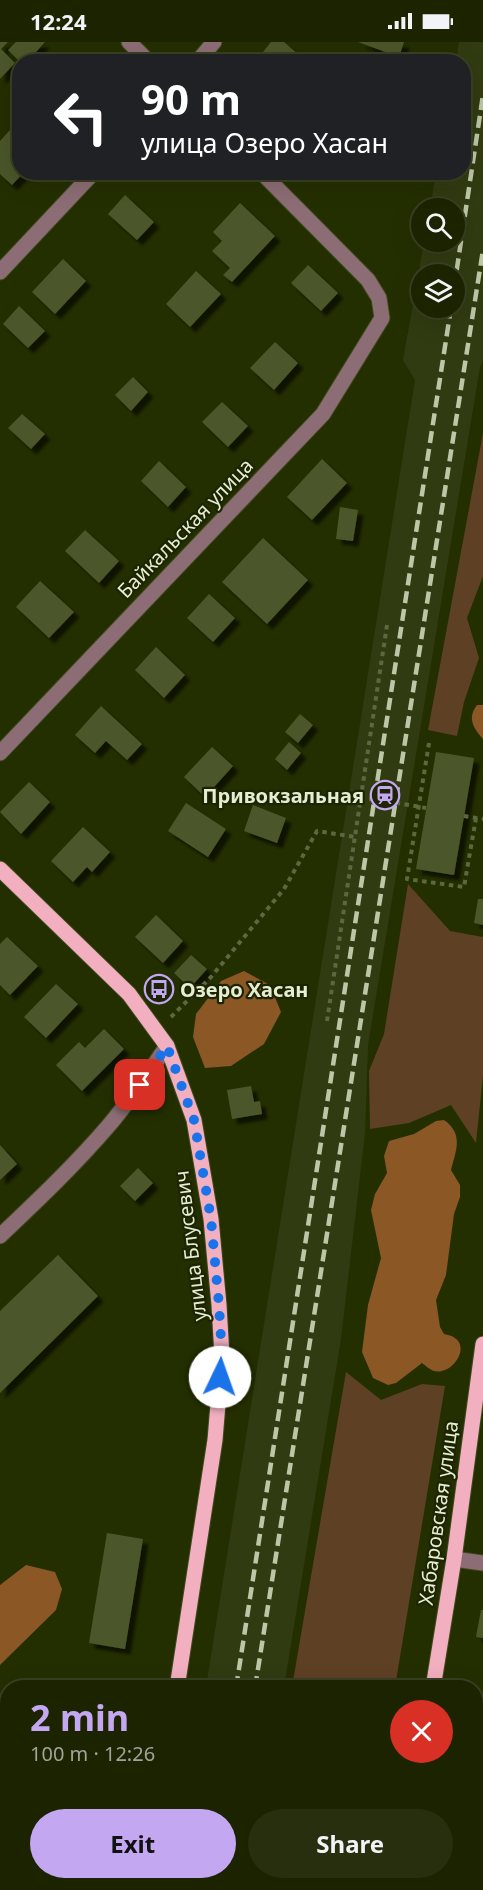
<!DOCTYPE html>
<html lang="en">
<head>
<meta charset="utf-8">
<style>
  body { margin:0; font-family:"Noto Sans",sans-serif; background:#282f0f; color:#f1f3f6; height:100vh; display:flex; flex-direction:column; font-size:22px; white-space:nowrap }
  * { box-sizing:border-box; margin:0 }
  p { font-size:20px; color:#a0a499 }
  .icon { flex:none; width:33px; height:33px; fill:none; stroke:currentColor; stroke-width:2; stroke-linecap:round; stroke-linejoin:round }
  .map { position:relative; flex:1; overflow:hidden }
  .side { position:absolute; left:0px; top:1638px; width:483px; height:210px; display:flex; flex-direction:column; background:#1b2300; border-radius:24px 24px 0 0; box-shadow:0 6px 24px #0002,0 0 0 2px #394022 }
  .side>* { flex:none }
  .hud { position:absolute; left:12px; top:12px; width:459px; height:126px; border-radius:24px; box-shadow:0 6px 24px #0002,0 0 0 2px #394022; background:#202124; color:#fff; overflow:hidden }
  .tools { position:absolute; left:411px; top:156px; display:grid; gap:12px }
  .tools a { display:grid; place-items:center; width:54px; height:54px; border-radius:50%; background:#1b2300; box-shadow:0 6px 24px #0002,0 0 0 2px #394022; font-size:30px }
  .pin { position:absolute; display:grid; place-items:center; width:51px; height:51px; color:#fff; margin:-26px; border-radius:12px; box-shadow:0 3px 9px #0006 }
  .me { position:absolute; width:66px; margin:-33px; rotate:3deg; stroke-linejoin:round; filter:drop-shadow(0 0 4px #0008) }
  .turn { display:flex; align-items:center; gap:21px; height:126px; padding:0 30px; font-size:27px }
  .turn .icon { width:78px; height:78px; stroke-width:2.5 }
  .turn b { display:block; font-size:42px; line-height:51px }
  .round { display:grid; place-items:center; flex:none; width:63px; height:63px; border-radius:32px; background:#282f0f }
  .overview { display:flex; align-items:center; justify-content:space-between; height:102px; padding:0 30px }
  h1 { font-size:36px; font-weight:700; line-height:45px; color:#c4a7f1 }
  .action { display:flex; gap:12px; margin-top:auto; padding:12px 30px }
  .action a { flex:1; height:69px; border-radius:36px; background:#c4a7f1; color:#111; font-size:24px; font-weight:700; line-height:69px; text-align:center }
  .action a+a { background:#282f0f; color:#f1f3f6 }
  .status { display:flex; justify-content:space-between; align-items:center; height:42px; padding:0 30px; background:#1b2300; direction:ltr }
  .status svg { height:16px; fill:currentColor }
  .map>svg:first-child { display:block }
  .built { fill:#313b11; fill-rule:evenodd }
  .green { fill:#5e4024 }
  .forest { fill:#8a5725 }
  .building { fill:#4b5729; filter:url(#shadow) }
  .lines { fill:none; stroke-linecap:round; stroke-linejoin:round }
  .minor-casing { stroke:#3f4a1e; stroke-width:17 }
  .major-casing { stroke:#3f4a1e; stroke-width:17 }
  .path { stroke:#5e6840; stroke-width:4; stroke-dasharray:4.5 4.5; stroke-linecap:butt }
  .minor { stroke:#8d6d75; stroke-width:15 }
  .major { stroke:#f1afc0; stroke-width:15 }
  .rail { stroke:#bdc6a7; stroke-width:4.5; stroke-dasharray:12 6; stroke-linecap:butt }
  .route { stroke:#1a73e8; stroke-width:10; stroke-dasharray:0 18 }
  .labels { text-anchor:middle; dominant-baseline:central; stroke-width:4.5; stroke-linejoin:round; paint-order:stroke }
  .street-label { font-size:20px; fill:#e5edd3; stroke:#1c2402 }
  .poi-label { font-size:20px; font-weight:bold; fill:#e5edd3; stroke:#1c2402; text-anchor:end }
</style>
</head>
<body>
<div class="status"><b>12:24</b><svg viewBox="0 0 49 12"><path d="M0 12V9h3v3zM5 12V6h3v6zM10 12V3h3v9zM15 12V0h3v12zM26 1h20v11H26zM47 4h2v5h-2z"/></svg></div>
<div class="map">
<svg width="483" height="1848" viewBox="0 0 483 1848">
  <defs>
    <filter id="shadow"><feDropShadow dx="5.5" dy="5.5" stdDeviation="1.5" flood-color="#0009"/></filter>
  </defs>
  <rect width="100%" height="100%" fill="#242f00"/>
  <path class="built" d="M 459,0 L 483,0 L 483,318 L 480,325 L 368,1003 L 365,1091 L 341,1297 L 284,1645 L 206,1645 L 415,338 L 403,318 L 424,200 L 454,200 L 454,166 L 430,166 L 436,131 L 464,130 L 464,20 L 456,19 ZM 422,232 L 454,232 L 454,266 L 422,266 Z
    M 175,1841 L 175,1840 L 252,1841 L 250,1848 L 174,1848 Z"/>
  <path class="green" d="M 483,391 L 483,534 L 467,576 L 479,616 L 464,660 L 457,694 L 428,688 Z
    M 408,842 L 450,889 L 483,895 L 483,1033 L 476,1101 L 451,1063 L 409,1081 L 370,1087 L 369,1029 L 384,992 Z
    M 346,1330 L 381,1358 L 422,1342 L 445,1344 L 395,1645 L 292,1645 Z
    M 259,1841 L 259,1840 L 368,1841 L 367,1848 L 258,1848 Z"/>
  <path class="forest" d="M 477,663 L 483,663 L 483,697 C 473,686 467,676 477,663 Z
    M 244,929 L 270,943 L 281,970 L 264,1002 L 231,1024 L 205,1026 L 193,995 L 196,972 L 221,939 Z
    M 444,1078 C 464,1092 456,1108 451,1128 L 460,1143 L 460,1155 L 454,1172 L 446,1233 L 436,1258 L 440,1285 L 444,1292 C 477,1297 454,1334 434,1329 C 430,1328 425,1323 422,1321 L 396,1341 L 388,1343 L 373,1336 L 362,1310 L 368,1263 L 381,1216 L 371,1168 L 375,1152 L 387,1131 L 384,1114 L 389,1099 L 414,1092 L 436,1079 Z
    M 26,1523 L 55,1530 L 62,1547 L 56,1568 L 0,1623 L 0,1543 Z"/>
  <path class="building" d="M 0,0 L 8,0 L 1,7 L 15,21 L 0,37 Z
    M 16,0 L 45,0 L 27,20 L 20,20 L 8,8 Z
    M 271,0 L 284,0 L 300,14 L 296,20 L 255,20 Z
    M 358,0 L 404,0 L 399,15 Z
    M 10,88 L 20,98 L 20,130 L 24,130 L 12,143 L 0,132 L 0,99 Z
    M 125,153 L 154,180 L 137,198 L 108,172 Z
    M 240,161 L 275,194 L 232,240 L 223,233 L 230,226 L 212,209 L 222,199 L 213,190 Z
    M 63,217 L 86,239 L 55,272 L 32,250 Z
    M 308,223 L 338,251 L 321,269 L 291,241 Z
    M 196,229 L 221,252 L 190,285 L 166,262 Z
    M 19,264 L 45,289 L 28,306 L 3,282 Z
    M 275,300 L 298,321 L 274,348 L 250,326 Z
    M 133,335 L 148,350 L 131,369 L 115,353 Z
    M 222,360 L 248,384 L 228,405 L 202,380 Z
    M 22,372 L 45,392 L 31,407 L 8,386 Z
    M 322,417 L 347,441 L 312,478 L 287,455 Z
    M 159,419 L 186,445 L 168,465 L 141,439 Z
    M 340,465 L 358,468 L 353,499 L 336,497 Z
    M 85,488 L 119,519 L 99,541 L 65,509 Z
    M 263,496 L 308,538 L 267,582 L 222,540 Z
    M 40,539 L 74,570 L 49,596 L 16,565 Z
    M 209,552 L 235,576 L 213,600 L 187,576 Z
    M 156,605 L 185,633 L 164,656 L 135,628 Z
    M 101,664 L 142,702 L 127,718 L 106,699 L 95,711 L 75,693 Z
    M 300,672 L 313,683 L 298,701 L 285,690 Z
    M 289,700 L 301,711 L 287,728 L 275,717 Z
    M 212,705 L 233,724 L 205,755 L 184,735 Z
    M 436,710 L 474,716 L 454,833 L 416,827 Z
    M 29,740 L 50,760 L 21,792 L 0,770 Z
    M 186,761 L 226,787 L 208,815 L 168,789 Z
    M 253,763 L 286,776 L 277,801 L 244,789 Z
    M 83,785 L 110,810 L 92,830 L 87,825 L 73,840 L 51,819 Z
    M 478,857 L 483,857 L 483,883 L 474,881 Z
    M 156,873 L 183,899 L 163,921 L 135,895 Z
    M 7,895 L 38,924 L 10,953 L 0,943 L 0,902 Z
    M 191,913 L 207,927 L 190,946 L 174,931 Z
    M 56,942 L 78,962 L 46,996 L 24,975 Z
    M 104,987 L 124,1007 L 82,1049 L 56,1023 L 79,1000 L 85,1006 Z
    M 251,1044 L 254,1060 L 260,1059 L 262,1072 L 232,1077 L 227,1048 Z
    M 0,1103 L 17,1122 L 0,1138 Z
    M 138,1126 L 153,1141 L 135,1159 L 120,1144 Z
    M 58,1213 L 98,1254 L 0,1351 L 0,1269 Z
    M 107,1491 L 143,1497 L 125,1607 L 89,1601 Z
    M 481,1568 L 483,1568 L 483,1596 L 476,1595 Z
    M 43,1840 L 85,1840 L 84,1848 L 42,1848 Z"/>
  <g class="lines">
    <g class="minor-casing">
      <path id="minor" d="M 129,0 L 149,20
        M 197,20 L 214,0
        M 0,230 L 94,130
        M 0,711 L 323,372 L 382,276 L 379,256 L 368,238 L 261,130
        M 0,1194 C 38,1158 76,1122 110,1082 C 131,1057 149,1030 167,1004
        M 454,1517 L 483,1521
        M 0,1707 L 8,1686
        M 476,1839 L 483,1841"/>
    </g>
    <g class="major-casing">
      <path id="major" d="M 0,827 L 129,952 L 167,1004 L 194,1078 L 211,1177 L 219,1263 L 222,1314 L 215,1398 L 177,1646
        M 433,1646 L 454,1517 L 483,1302
        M 146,1848 L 147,1840
        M 402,1848 L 403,1840"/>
    </g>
    <path class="path" d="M 429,701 L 407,837 L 464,845 L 476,776
      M 360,758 L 374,757 L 426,766
      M 464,774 L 483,777
      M 171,975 L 211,935 L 284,847 L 317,789 L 355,795
      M 327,979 L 387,583"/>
    <use href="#minor" class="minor"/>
    <use href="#major" class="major"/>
    <path class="rail" d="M 454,246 L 483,53
      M 236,1646 L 451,266
      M 255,1646 L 483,208
      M 204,1848 L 206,1840
      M 223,1848 L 224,1840"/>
  </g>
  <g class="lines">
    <path class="route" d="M 140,1043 L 167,1004 L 194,1078 L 211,1177 L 219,1263 L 222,1314 L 220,1335"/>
  </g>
  <defs>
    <g id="station-ring" transform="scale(1.5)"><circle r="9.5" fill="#1c2402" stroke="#c4a7f1" stroke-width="1.5"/><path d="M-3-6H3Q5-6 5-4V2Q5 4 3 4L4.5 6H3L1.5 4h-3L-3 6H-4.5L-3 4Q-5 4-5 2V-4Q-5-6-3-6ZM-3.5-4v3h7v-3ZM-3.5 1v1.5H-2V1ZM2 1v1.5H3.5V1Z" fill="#c4a7f1"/></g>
    <g id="bus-ring" transform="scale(1.5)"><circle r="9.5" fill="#1c2402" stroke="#c4a7f1" stroke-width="1.5"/><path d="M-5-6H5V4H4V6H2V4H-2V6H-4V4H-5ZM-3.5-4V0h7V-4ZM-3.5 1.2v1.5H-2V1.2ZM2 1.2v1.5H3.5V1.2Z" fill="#c4a7f1"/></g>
  </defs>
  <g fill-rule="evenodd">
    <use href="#station-ring" x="385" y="753"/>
    <use href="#bus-ring" x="159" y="947"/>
  </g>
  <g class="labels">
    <g class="street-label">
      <text transform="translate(185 486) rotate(-46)">Байкальская улица</text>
      <text transform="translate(190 1204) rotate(-97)">улица Блусевич</text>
      <text transform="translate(438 1471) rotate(-82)">Хабаровская улица</text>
    </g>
    <g class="poi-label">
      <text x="364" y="753">Привокзальная</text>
      <text x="180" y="947" text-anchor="start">Озеро Хасан</text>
    </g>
  </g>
</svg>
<div class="tools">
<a><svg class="icon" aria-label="search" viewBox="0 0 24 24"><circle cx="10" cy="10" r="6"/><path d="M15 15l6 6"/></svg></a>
<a><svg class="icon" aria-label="layers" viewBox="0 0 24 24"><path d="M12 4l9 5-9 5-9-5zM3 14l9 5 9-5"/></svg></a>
</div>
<div class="pin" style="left:140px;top:1043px;background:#d93025"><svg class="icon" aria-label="arrive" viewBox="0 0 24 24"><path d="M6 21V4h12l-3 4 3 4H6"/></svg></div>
<svg class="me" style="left:220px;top:1335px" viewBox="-20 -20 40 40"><circle r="19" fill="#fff"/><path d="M0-13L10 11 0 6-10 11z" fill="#1a73e8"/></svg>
<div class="hud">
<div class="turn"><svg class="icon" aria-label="left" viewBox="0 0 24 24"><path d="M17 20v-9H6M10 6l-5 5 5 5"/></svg><div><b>90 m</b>улица Озеро Хасан</div></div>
</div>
<section class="side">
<div class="overview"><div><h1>2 min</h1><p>100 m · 12:26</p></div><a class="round" style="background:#d93025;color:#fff"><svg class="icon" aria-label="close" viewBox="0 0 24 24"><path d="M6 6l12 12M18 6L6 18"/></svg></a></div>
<div class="action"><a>Exit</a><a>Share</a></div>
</section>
</div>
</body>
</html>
